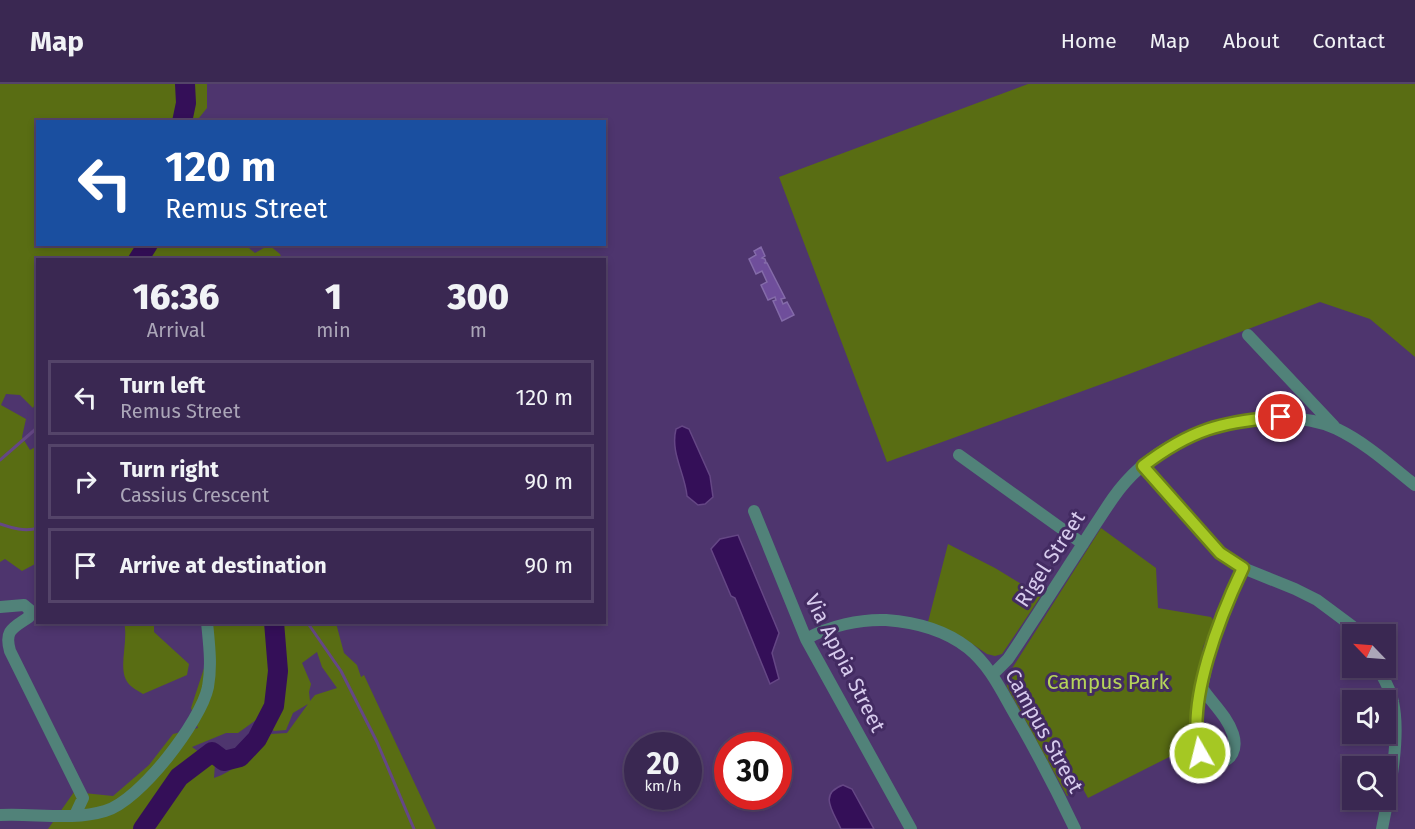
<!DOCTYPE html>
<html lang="en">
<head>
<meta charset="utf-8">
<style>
  body { margin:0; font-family:"Fira Sans",sans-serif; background:#413059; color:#f1f3f6; height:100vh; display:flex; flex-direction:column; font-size:22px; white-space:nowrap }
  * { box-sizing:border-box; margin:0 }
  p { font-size:20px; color:#aba6b8 }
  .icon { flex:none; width:33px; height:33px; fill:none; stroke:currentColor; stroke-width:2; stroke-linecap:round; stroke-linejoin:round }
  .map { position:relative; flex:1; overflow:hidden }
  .panel { position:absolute; left:36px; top:174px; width:570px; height:366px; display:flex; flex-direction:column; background:#3a2852; border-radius:0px; box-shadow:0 3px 9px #0003,0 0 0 2px #544469 }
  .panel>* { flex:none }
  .guide { position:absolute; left:36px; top:36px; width:570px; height:126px; border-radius:0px; box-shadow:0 3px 9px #0003,0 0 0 2px #544469; background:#1a4fa0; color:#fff; overflow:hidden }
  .needle { width:39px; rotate:295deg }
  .controls { position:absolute; left:1342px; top:540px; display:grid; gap:12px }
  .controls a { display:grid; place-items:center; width:54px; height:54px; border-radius:0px; background:#3a2852; box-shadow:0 3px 9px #0003,0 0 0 2px #544469; font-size:30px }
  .speed { position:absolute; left:624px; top:648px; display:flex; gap:12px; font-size:30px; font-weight:700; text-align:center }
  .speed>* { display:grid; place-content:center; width:78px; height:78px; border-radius:50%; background:#3a2852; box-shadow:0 3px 9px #0003,0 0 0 2px #544469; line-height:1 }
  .speed small { font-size:15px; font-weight:400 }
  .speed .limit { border:9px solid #d22; background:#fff; color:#111 }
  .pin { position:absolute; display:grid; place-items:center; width:51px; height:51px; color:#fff; margin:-26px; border:3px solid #fff; border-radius:50%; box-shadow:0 2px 6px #0007 }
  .me { position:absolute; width:66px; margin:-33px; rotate:352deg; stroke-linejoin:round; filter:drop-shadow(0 0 4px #0008) }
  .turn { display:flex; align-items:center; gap:21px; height:126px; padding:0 30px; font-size:27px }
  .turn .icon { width:78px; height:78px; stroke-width:2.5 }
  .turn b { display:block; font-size:42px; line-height:51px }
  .eta { display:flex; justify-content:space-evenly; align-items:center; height:102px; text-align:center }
  .eta b { font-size:36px; font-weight:800; line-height:42px }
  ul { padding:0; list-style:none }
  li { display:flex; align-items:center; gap:18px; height:75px; margin:0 12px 9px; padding:0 18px; border:3px solid #544469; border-radius:0px }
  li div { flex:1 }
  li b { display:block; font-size:22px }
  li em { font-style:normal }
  header { display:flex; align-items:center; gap:36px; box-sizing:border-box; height:84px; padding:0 30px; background:#3a2852; border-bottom:2px solid #544469 }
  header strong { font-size:28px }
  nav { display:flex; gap:33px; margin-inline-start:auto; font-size:21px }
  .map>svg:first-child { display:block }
  .green { fill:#596d13; fill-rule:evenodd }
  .water { fill:#340f58; stroke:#654785; stroke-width:1.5 }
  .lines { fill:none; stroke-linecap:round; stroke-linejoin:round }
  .stream { stroke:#654785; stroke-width:3 }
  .river { stroke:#340f58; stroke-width:20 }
  .building { fill:#6f4e9b; stroke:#846ba9; stroke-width:1.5 }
  .street { stroke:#518279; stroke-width:12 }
  .route-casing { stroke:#6b8217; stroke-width:15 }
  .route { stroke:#a5c823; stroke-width:10 }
  .labels { text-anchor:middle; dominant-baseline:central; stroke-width:6; stroke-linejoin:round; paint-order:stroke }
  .street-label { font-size:21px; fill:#d7cbed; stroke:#432b62 }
  .park-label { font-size:21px; fill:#b5d45a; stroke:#432b62 }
</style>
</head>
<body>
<header>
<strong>Map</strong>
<nav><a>Home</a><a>Map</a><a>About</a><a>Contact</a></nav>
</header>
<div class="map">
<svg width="1415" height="745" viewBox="0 0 1415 745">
  <rect width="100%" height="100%" fill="#4e356e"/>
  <path class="green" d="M 0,0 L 207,0 L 207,24 L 199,34 L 203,37 L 38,38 L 38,160 L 244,160 L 255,169 L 269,161 L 280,170 L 282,175 L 38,176 L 37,315 L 33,324 L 20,311 L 6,310 L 1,321 L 26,335 L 22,353 L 30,366 L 37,362 L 37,479 L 22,487 L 5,475 L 0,478 Z
    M 1028,0 L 1415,0 L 1415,273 L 1370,235 L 1320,218 L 1124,292 L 887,378 L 779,93 Z
    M 1101,444 L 1156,484 L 1158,524 L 1211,533 L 1214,537 L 1203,563 L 1189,654 L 1191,662 L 1088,714 L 1082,703 L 1067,712 L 1007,603 L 1006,594 Z
    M 948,460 L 995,484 L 1041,512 L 1002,570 L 995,572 L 987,570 L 959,551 L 928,538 Z
    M 214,538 L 336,539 L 344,569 L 357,581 L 361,593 L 364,591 L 436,745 L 48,745 L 74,708 L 113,712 L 149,681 L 173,650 L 198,644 L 191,624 L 206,578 ZM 317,568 L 322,583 L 337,604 L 315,611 L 310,617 L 309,608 L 311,600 L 302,579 ZM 308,620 L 287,649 L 271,650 C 257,667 235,687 214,694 L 215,680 L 192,663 L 226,649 L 238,649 L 260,633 L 274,647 L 286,646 L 293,629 Z
    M 124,539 L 154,539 L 154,548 L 189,580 L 187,591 L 143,610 C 138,607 131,603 128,599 C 117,585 129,557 124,539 Z"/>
  <path class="water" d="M 682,342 L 689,345 L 710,392 L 713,413 L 705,420 L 698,421 L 687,412 C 685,389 670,369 676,345 Z
    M 738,451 L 779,549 L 772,569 L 779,595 L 770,600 L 735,514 L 731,512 L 711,465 L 720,455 Z
    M 843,701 L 852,705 L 874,745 L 841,745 C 833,727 818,710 843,701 Z"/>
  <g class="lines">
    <path class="stream" d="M 0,376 L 38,343
      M 0,440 C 12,444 25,448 38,444
      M 307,538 L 341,587 L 377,658 L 414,745"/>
    <path class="river" d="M 182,38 L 186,19 L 185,0
      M 138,176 L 148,160
      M 143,745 L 179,693 L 212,668 L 224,677 L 240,673 L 257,655 L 274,622 L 278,587 L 274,538"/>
  </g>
  <path class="building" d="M 761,163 L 765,172 L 762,174 L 765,175 L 766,178 L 764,179 L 767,179 L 785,214 L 781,215 L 783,220 L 787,218 L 794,231 L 782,237 L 773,217 L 776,216 L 775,213 L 768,216 L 761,201 L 767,198 L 762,187 L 756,190 L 749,175 L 756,171 L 754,167 Z"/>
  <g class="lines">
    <path class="street" d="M 1248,251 L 1334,342
      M 959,371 L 1083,460
      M 1143,382 L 1220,469 L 1243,484 L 1295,505 L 1317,516 L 1352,542 L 1359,550
      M 754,427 L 806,555 L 911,745
      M 0,523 L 24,521 L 30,526 L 29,533 C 13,544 4,546 10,567 L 83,714 L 75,731
      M 806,555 C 829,542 860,535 886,536 C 914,538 945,546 968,564 C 989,581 1000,604 1013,627 C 1035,665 1056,705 1075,745
      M 1378,584 C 1384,595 1391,606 1393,618 C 1401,654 1389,709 1382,745
      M 993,590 L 1008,575 C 1031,541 1053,506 1075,472 C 1088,452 1100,433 1113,414 C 1145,368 1197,342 1252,336 C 1280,332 1310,333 1337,345 C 1366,359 1390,381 1415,401
      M 1202,604 C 1212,619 1227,632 1233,650 C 1243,682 1203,689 1197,659 C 1193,641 1199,621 1202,604 Z
      M 1202,604 L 1210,564 L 1243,484
      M 0,731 C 34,729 72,737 105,727 C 140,717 201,637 208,603 C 212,581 209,560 207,538"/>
  </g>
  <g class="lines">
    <g class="route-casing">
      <path id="route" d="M 1200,669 C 1185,619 1221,530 1243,484 L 1220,469 L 1143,382 C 1190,346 1222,337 1281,333"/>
    </g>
    <use href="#route" class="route"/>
  </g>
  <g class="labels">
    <g class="street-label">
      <text transform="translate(1050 475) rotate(-57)">Rigel Street</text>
      <text transform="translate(845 579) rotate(63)">Via Appia Street</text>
      <text transform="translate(1044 647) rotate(61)">Campus Street</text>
    </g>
    <g class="park-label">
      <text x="1108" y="598">Campus Park</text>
    </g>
  </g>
</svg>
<div class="controls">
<a><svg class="needle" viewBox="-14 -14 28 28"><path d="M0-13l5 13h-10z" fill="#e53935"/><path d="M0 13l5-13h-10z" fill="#aba6b8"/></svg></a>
<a><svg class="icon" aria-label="sound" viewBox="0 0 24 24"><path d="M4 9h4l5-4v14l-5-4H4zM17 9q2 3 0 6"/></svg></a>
<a><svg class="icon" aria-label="search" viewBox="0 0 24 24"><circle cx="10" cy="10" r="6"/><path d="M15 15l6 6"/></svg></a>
</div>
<div class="speed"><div>20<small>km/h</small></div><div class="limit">30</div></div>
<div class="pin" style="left:1281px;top:333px;background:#d93025"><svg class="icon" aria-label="arrive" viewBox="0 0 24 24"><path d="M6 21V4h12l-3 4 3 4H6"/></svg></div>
<svg class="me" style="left:1200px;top:669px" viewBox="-20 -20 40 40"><circle r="17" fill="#a5c823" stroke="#fff" stroke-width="3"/><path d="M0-11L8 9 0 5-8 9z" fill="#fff"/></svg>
<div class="guide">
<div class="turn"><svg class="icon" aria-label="left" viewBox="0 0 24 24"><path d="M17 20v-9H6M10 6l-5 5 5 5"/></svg><div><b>120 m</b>Remus Street</div></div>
</div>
<section class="panel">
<div class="eta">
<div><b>16:36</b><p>Arrival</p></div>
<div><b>1</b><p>min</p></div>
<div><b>300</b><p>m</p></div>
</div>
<ul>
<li><svg class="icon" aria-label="left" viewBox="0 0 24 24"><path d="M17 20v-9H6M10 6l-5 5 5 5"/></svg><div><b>Turn left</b><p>Remus Street</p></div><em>120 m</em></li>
<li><svg class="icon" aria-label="right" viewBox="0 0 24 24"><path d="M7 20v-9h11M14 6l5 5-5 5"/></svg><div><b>Turn right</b><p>Cassius Crescent</p></div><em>90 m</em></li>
<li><svg class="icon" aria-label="arrive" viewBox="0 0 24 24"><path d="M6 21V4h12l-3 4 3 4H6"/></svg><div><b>Arrive at destination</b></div><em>90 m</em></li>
</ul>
</section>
</div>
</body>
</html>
